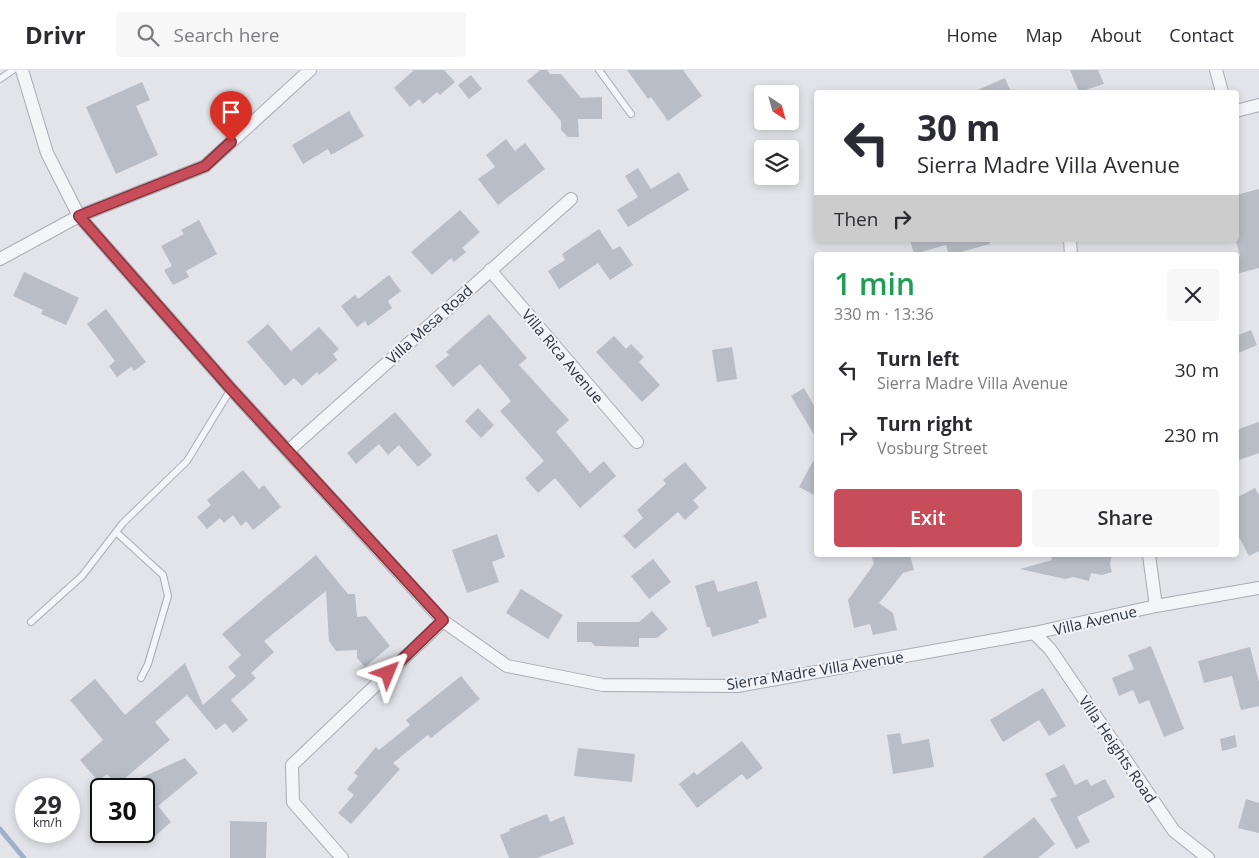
<!DOCTYPE html>
<html lang="en">
<head>
<meta charset="utf-8">
<style>
  body { margin:0; font-family:"Open Sans",sans-serif; background:#f7f7f7; color:#2b2b33; height:100vh; display:flex; flex-direction:column; font-size:19px; white-space:nowrap }
  * { box-sizing:border-box; margin:0 }
  p { font-size:16px; color:#7c7c81 }
  .icon { flex:none; width:28px; height:28px; fill:none; stroke:currentColor; stroke-width:2; stroke-linecap:round; stroke-linejoin:round }
  .map { position:relative; flex:1; overflow:hidden }
  .drawer { position:absolute; left:814px; top:182px; width:425px; height:305px; display:flex; flex-direction:column; background:#fff; border-radius:5px; box-shadow:0 2px 8px #0003 }
  .drawer>* { flex:none }
  .guide { position:absolute; left:814px; top:20px; width:425px; height:152px; border-radius:5px; box-shadow:0 2px 8px #0003; background:#fff; color:#2b2b33; overflow:hidden }
  .needle { width:32px; rotate:144deg }
  .buttons { position:absolute; left:754px; top:15px; display:grid; gap:10px }
  .buttons a { display:grid; place-items:center; width:45px; height:45px; border-radius:5px; background:#fff; box-shadow:0 2px 8px #0003; font-size:25px }
  .speed { position:absolute; left:15px; top:708px; display:flex; gap:10px; font-size:25px; font-weight:700; text-align:center }
  .speed>* { display:grid; place-content:center; width:65px; height:65px; border-radius:50%; background:#fff; box-shadow:0 2px 8px #0003; line-height:1 }
  .speed small { font-size:12px; font-weight:400 }
  .speed .limit { border:2px solid #111; border-radius:8px; background:#fff; color:#111 }
  .pin { position:absolute; display:grid; place-items:center; width:42px; height:42px; color:#fff; margin:-51px -21px; border-radius:50% 50% 50% 0; rotate:-45deg; box-shadow:0 0 5px #0007 }
  .pin .icon { rotate:45deg }
  .me { position:absolute; width:55px; margin:-28px; rotate:46deg; stroke-linejoin:round; filter:drop-shadow(0 0 4px #0008) }
  .turn { display:flex; align-items:center; gap:18px; height:105px; padding:0 20px; font-size:22px }
  .turn .icon { width:65px; height:65px; stroke-width:2.5 }
  .turn b { display:block; font-size:35px; line-height:42px }
  .then { display:flex; align-items:center; height:48px; padding:0 20px; background:#0003; gap:10px; font-size:19px }
  .round { display:grid; place-items:center; flex:none; width:52px; height:52px; border-radius:5px; background:#f7f7f7 }
  .overview { display:flex; align-items:center; justify-content:space-between; height:85px; padding:0 20px }
  h1 { font-size:30px; font-weight:600; line-height:38px; color:#1e9e55 }
  .action { display:flex; gap:10px; margin-top:auto; padding:10px 20px }
  .action a { flex:1; height:58px; border-radius:5px; background:#c84d5b; color:#fff; font-size:20px; font-weight:600; line-height:58px; text-align:center }
  .action a+a { background:#f7f7f7; color:#2b2b33 }
  ul { padding:0; list-style:none }
  li { display:flex; align-items:center; gap:15px; height:65px; padding:0 20px }
  li div { flex:1 }
  li b { display:block; font-size:19px }
  li em { font-style:normal }
  header { display:flex; align-items:center; gap:30px; box-sizing:border-box; height:70px; padding:0 25px; background:#fff; border-bottom:1px solid #e1e1e2 }
  header strong { font-size:24px }
  nav { display:flex; gap:28px; margin-inline-start:auto; font-size:18px }
  .search { width:350px; height:45px; background:#f7f7f7; display:flex; align-items:center; gap:12px; box-sizing:border-box; padding:0 18px; border-radius:5px; color:#7c7c81; font-size:19px }
  .map>svg:first-child { display:block }
  .lines { fill:none; stroke-linecap:round; stroke-linejoin:round }
  .stream { stroke:#9fb1c8; stroke-width:5 }
  .building { fill:#b9bdc6 }
  .service-casing { stroke:#a7abb4; stroke-width:8 }
  .minor-casing { stroke:#a7abb4; stroke-width:14 }
  .service { stroke:#f4f5f8; stroke-width:6 }
  .minor { stroke:#f4f5f8; stroke-width:12 }
  .route-casing { stroke:#82323b; stroke-width:12 }
  .route { stroke:#c84d5b; stroke-width:9 }
  .labels { text-anchor:middle; dominant-baseline:central; stroke-width:4; stroke-linejoin:round; paint-order:stroke }
  .street-label { font-size:15px; fill:#2b3241; stroke:#f1f3f7 }
</style>
</head>
<body>
<header>
<strong>Drivr</strong>
<div class="search"><svg class="icon" aria-label="search" viewBox="0 0 24 24"><circle cx="10" cy="10" r="6"/><path d="M15 15l6 6"/></svg>Search here</div>
<nav><a>Home</a><a>Map</a><a>About</a><a>Contact</a></nav>
</header>
<div class="map">
<svg width="1259" height="788" viewBox="0 0 1259 788">
  <rect width="100%" height="100%" fill="#e2e4ea"/>
  <g class="lines">
    <path class="stream" d="M 0,759 L 24,788"/>
  </g>
  <path class="building" d="M 414,0 L 444,0 L 455,12 L 440,25 L 437,22 L 423,34 L 419,29 L 410,37 L 394,18 Z
    M 540,0 L 547,0 L 550,4 L 561,4 L 581,28 L 602,27 L 602,49 L 578,49 L 579,67 L 568,67 L 561,60 L 561,51 L 527,11 Z
    M 627,0 L 683,0 L 702,26 L 668,51 L 651,27 L 648,29 Z
    M 1070,0 L 1098,0 L 1104,14 L 1079,22 Z
    M 471,5 L 482,19 L 469,29 L 458,15 Z
    M 1005,8 L 1011,22 L 973,22 Z
    M 142,12 L 150,30 L 136,36 L 158,85 L 116,104 L 86,37 Z
    M 349,41 L 364,66 L 331,85 L 328,79 L 303,94 L 292,75 Z
    M 506,69 L 515,81 L 525,73 L 545,99 L 498,135 L 478,109 L 495,97 L 486,85 Z
    M 638,98 L 651,119 L 679,102 L 689,120 L 628,157 L 617,140 L 638,127 L 625,106 Z
    M 1259,119 L 1259,198 L 1236,204 L 1236,187 L 1240,186 L 1236,171 L 1236,125 Z
    M 460,140 L 480,162 L 462,178 L 466,182 L 454,192 L 451,188 L 432,205 L 411,182 Z
    M 199,150 L 217,184 L 186,201 L 189,207 L 173,215 L 164,200 L 172,196 L 161,176 L 184,164 L 181,160 Z
    M 599,159 L 613,180 L 620,176 L 633,195 L 610,210 L 598,193 L 559,219 L 548,201 L 565,190 L 562,184 Z
    M 910,170 L 990,170 L 990,174 L 950,185 L 949,185 L 946,175 L 914,184 Z
    M 24,202 L 79,228 L 66,255 L 41,244 L 43,240 L 13,226 Z
    M 389,205 L 401,221 L 388,231 L 392,238 L 368,256 L 365,251 L 357,257 L 341,236 L 355,225 L 358,229 Z
    M 106,239 L 146,292 L 134,301 L 131,297 L 117,307 L 109,296 L 115,291 L 87,254 Z
    M 489,244 L 527,288 L 519,295 L 569,350 L 556,362 L 590,403 L 604,391 L 616,406 L 580,438 L 555,408 L 538,423 L 525,408 L 544,391 L 500,341 L 511,331 L 480,294 L 453,317 L 435,296 L 449,285 L 446,282 Z
    M 268,254 L 291,281 L 319,257 L 339,279 L 333,284 L 337,290 L 319,305 L 317,302 L 302,316 L 294,308 L 285,316 L 247,272 Z
    M 1251,260 L 1257,275 L 1236,284 L 1236,266 Z
    M 614,266 L 626,279 L 631,274 L 644,287 L 639,292 L 660,315 L 642,332 L 596,282 Z
    M 732,277 L 737,309 L 717,312 L 712,280 Z
    M 804,318 L 816,339 L 816,368 L 791,326 Z
    M 478,338 L 494,355 L 481,368 L 465,351 Z
    M 395,342 L 432,385 L 418,397 L 399,375 L 388,385 L 379,374 L 356,394 L 347,383 Z
    M 1259,352 L 1259,383 L 1236,391 L 1236,360 Z
    M 816,386 L 816,426 L 799,417 Z
    M 685,392 L 707,418 L 693,430 L 699,437 L 685,450 L 678,442 L 635,479 L 623,466 L 643,448 L 637,440 L 666,414 L 663,410 Z
    M 243,400 L 259,419 L 264,415 L 281,437 L 253,460 L 246,451 L 241,456 L 233,445 L 224,453 L 220,448 L 207,459 L 197,447 L 211,435 L 207,430 Z
    M 1255,418 L 1259,425 L 1259,481 L 1249,486 L 1240,469 L 1236,471 L 1236,428 Z
    M 497,464 L 505,487 L 492,492 L 499,512 L 467,523 L 452,480 Z
    M 316,485 L 348,524 L 355,524 L 357,547 L 366,546 L 390,576 L 365,597 L 357,588 L 357,580 L 336,581 L 329,571 L 326,521 L 264,571 L 274,582 L 251,603 L 256,608 L 231,630 L 248,650 L 233,663 L 225,653 L 216,660 L 187,625 L 155,652 L 170,670 L 117,715 L 107,704 L 98,711 L 80,690 L 103,670 L 70,630 L 95,609 L 125,645 L 185,593 L 203,635 L 236,606 L 228,597 L 241,585 L 222,564 Z
    M 871,485 L 910,485 L 914,500 L 903,503 L 879,533 L 893,543 L 897,560 L 873,565 L 870,554 L 854,558 L 848,530 L 874,494 Z
    M 1051,485 L 1112,485 L 1110,494 L 1112,502 L 1102,505 L 1091,503 L 1089,511 L 1073,507 L 1065,509 L 1020,499 L 1052,490 Z
    M 653,489 L 671,512 L 649,529 L 631,506 Z
    M 714,510 L 718,522 L 757,511 L 767,547 L 758,550 L 759,553 L 712,567 L 710,557 L 707,557 L 695,516 Z
    M 521,519 L 563,545 L 548,569 L 506,543 Z
    M 652,541 L 668,559 L 657,568 L 639,568 L 639,577 L 595,576 L 591,572 L 577,572 L 577,552 L 639,552 Z
    M 1151,576 L 1184,659 L 1164,667 L 1149,630 L 1139,634 L 1133,620 L 1119,626 L 1112,608 L 1134,599 L 1128,585 Z
    M 1250,577 L 1259,612 L 1259,636 L 1241,640 L 1232,606 L 1204,613 L 1198,591 Z
    M 461,606 L 480,629 L 431,668 L 428,665 L 393,693 L 400,699 L 351,754 L 338,743 L 354,725 L 347,719 L 358,706 L 354,703 L 376,677 L 379,680 L 410,655 L 406,650 Z
    M 1043,618 L 1066,656 L 1049,666 L 1039,650 L 1003,672 L 990,650 Z
    M 900,663 L 902,674 L 929,669 L 934,697 L 893,704 L 887,665 Z
    M 1235,665 L 1237,677 L 1222,681 L 1220,669 Z
    M 742,671 L 763,698 L 747,710 L 742,704 L 697,738 L 679,714 L 694,702 L 697,705 Z
    M 578,678 L 635,684 L 632,712 L 574,706 Z
    M 185,688 L 198,703 L 158,736 L 171,752 L 155,766 L 144,752 L 144,719 L 116,719 Z
    M 1064,694 L 1075,715 L 1087,709 L 1091,716 L 1105,709 L 1115,727 L 1077,747 L 1090,772 L 1076,779 L 1050,729 L 1057,726 L 1045,704 Z
    M 1246,729 L 1259,733 L 1259,763 L 1238,758 Z
    M 547,744 L 550,752 L 564,746 L 574,774 L 537,788 L 509,788 L 500,765 L 510,761 L 509,759 Z
    M 1034,747 L 1055,774 L 1038,788 L 982,788 Z
    M 230,751 L 267,752 L 266,788 L 230,788 Z"/>
  <g class="lines">
    <g class="service-casing">
      <path id="service" d="M 599,0 L 631,44
        M 0,9 L 13,0
        M 116,462 L 163,505 L 168,526 L 148,594 L 141,608
        M 31,552 L 82,506 L 123,453 L 187,391 L 231,319"/>
    </g>
    <g class="minor-casing">
      <path id="minor" d="M 22,0 L 47,83 L 79,146 L 231,319 L 443,551 L 507,596 L 603,615 L 737,616 L 1034,563 L 1156,536 L 1259,518
        M 1216,0 L 1222,22
        M 1236,41 L 1259,35
        M 1070,170 L 1071,185
        M 0,189 L 79,146 L 205,96 L 310,0
        M 490,200 L 637,372
        M 288,381 L 571,129
        M 1149,485 L 1156,536
        M 1034,563 L 1050,579 L 1174,761 L 1208,788
        M 342,788 L 293,732 L 292,695 L 443,551"/>
    </g>
    <use href="#service" class="service"/>
    <use href="#minor" class="minor"/>
  </g>
  <g class="lines">
    <g class="route-casing">
      <path id="route" d="M 231,72 L 205,96 L 79,146 L 231,319 L 443,550 L 388,603"/>
    </g>
    <use href="#route" class="route"/>
  </g>
  <g class="labels">
    <g class="street-label">
      <text transform="translate(429 254) rotate(-42)">Villa Mesa Road</text>
      <text transform="translate(563 286) rotate(50)">Villa Rica Avenue</text>
      <text transform="translate(1095 550) rotate(-13)">Villa Avenue</text>
      <text transform="translate(815 600) rotate(-9)">Sierra Madre Villa Avenue</text>
      <text transform="translate(1118 679) rotate(56)">Villa Heights Road</text>
    </g>
  </g>
</svg>
<div class="buttons">
<a><svg class="needle" viewBox="-14 -14 28 28"><path d="M0-13l5 13h-10z" fill="#e53935"/><path d="M0 13l5-13h-10z" fill="#7c7c81"/></svg></a>
<a><svg class="icon" aria-label="layers" viewBox="0 0 24 24"><path d="M12 4l9 5-9 5-9-5zM3 14l9 5 9-5"/></svg></a>
</div>
<div class="speed"><div>29<small>km/h</small></div><div class="limit">30</div></div>
<div class="pin" style="left:231px;top:72px;background:#d93025"><svg class="icon" aria-label="arrive" viewBox="0 0 24 24"><path d="M6 21V4h12l-3 4 3 4H6"/></svg></div>
<svg class="me" style="left:388px;top:603px" viewBox="-20 -20 40 40"><path d="M0-17L14 15 0 8-14 15z" fill="#c84d5b" stroke="#fff" stroke-width="4"/></svg>
<div class="guide">
<div class="turn"><svg class="icon" aria-label="left" viewBox="0 0 24 24"><path d="M17 20v-9H6M10 6l-5 5 5 5"/></svg><div><b>30 m</b>Sierra Madre Villa Avenue</div></div>
<div class="then">Then<svg class="icon" aria-label="right" viewBox="0 0 24 24"><path d="M7 20v-9h11M14 6l5 5-5 5"/></svg></div>
</div>
<section class="drawer">
<div class="overview"><div><h1>1 min</h1><p>330 m · 13:36</p></div><a class="round"><svg class="icon" aria-label="close" viewBox="0 0 24 24"><path d="M6 6l12 12M18 6L6 18"/></svg></a></div>
<ul>
<li><svg class="icon" aria-label="left" viewBox="0 0 24 24"><path d="M17 20v-9H6M10 6l-5 5 5 5"/></svg><div><b>Turn left</b><p>Sierra Madre Villa Avenue</p></div><em>30 m</em></li>
<li><svg class="icon" aria-label="right" viewBox="0 0 24 24"><path d="M7 20v-9h11M14 6l5 5-5 5"/></svg><div><b>Turn right</b><p>Vosburg Street</p></div><em>230 m</em></li>
</ul>
<div class="action"><a>Exit</a><a>Share</a></div>
</section>
</div>
</body>
</html>
